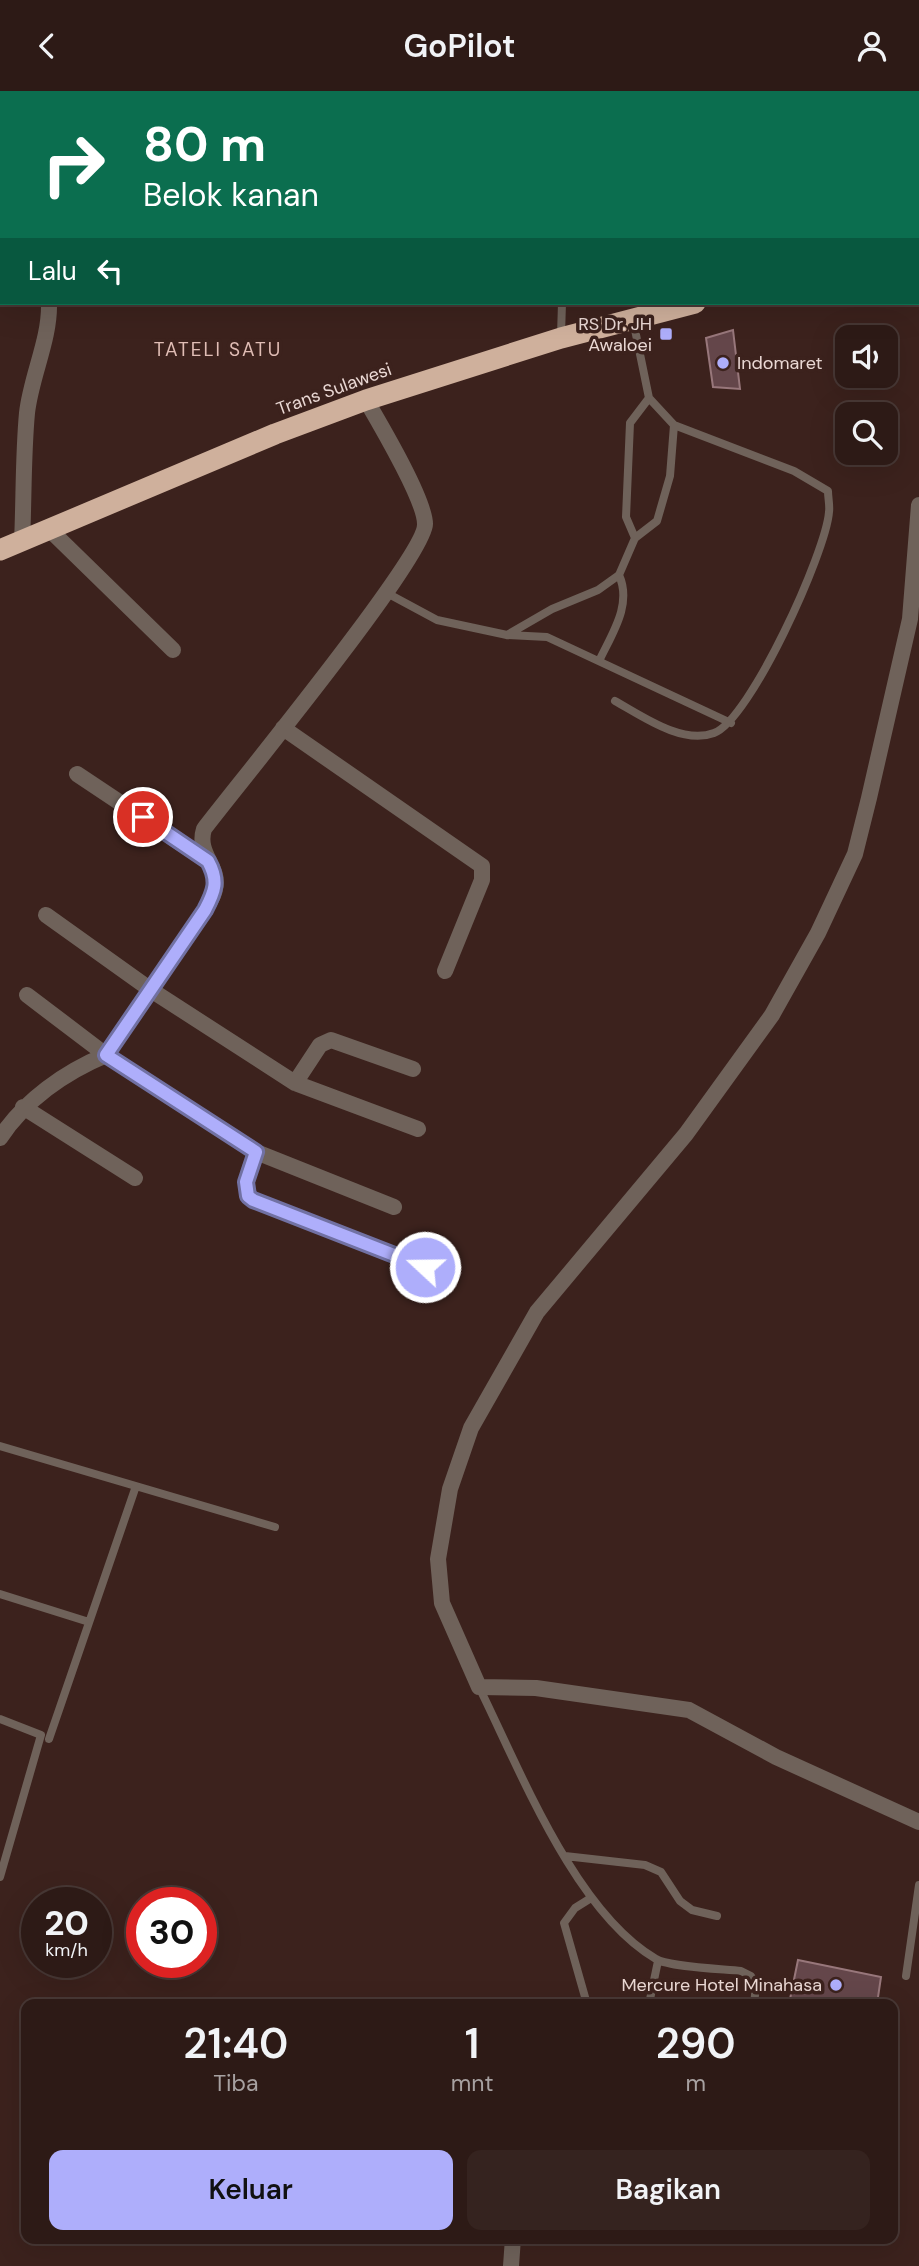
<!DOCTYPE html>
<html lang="id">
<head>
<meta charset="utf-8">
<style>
  body { margin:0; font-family:"DM Sans",sans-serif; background:#35231f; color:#f1f3f6; height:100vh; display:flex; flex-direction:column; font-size:26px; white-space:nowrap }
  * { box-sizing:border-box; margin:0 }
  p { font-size:23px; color:#a7a1a1 }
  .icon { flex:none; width:38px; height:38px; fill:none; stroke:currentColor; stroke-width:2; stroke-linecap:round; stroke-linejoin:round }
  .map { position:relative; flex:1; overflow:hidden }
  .drawer { position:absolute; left:21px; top:1908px; width:877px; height:245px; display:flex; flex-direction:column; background:#2d1a16; border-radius:14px; box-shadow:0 7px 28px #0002,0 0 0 2px #483835 }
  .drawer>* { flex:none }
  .guide { position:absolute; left:0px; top:0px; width:920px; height:214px; box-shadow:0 7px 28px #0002,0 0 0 2px #483835; background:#0b6e4f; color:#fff; overflow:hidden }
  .fabs { position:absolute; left:835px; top:234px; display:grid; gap:14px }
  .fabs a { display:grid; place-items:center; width:63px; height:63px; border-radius:14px; background:#2d1a16; box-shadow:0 7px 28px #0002,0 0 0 2px #483835; font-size:35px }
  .speed { position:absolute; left:21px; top:1796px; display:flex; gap:14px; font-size:35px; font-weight:700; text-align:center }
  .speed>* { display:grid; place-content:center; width:91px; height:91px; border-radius:50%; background:#2d1a16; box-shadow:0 7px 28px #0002,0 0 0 2px #483835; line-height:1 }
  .speed small { font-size:18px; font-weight:400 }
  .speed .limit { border:10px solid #d22; background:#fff; color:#111 }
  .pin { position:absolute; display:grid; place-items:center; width:60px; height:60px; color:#fff; margin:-30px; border:4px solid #fff; border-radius:50%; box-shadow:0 2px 7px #0007 }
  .me { position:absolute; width:77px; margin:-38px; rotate:291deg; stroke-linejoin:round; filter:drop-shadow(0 0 5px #0008) }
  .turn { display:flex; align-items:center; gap:24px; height:147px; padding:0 28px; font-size:32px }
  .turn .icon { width:91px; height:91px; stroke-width:2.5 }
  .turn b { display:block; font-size:49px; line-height:60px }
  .then { display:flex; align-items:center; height:66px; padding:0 28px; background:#0003; gap:14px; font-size:26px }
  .eta { display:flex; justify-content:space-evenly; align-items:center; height:119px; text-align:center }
  .eta b { font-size:42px; font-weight:600; line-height:49px }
  .action { display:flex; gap:14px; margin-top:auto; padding:14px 28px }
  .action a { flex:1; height:80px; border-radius:14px; background:#aeaefb; color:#111; font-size:28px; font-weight:600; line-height:80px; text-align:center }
  .action a+a { background:#35231f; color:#f1f3f6 }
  header { display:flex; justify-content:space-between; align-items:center; height:91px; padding:0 28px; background:#2d1a16; font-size:32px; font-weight:600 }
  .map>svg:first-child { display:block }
  .building { fill:#64464a; stroke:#98777b; stroke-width:2 }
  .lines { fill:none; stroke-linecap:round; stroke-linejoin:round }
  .lane { stroke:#6f625a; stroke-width:8 }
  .street { stroke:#6f625a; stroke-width:16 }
  .highway { stroke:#cfb09c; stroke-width:21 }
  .route-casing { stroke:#7171a3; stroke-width:18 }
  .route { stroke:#aeaefb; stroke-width:12 }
  .poi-dot { fill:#aeaefb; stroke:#3c221d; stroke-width:2.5 }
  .labels { text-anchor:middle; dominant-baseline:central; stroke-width:7; stroke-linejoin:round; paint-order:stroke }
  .poi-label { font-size:18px; fill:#ead8d4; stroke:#3c221d; text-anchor:end }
  .street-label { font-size:18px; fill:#ead8d4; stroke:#3c221d }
  .neighbourhood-label { font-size:19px; letter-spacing:2px; fill:#e0bdb5; stroke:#3c221d }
</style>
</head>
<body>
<header><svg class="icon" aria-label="back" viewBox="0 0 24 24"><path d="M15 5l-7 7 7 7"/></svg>GoPilot<svg class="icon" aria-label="person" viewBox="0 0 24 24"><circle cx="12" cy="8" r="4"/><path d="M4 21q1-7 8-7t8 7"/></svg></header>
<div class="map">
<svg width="919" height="2175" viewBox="0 0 919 2175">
  <rect width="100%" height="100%" fill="#3c221d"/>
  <path class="building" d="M 733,239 L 740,298 L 713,296 L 706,247 Z
    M 798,1869 L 881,1886 L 877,1913 L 789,1913 Z"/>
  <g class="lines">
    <path class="lane" d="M 561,244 L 562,212
      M 635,447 L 626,426 L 630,332 L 649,307
      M 385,501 L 437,529 L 507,544 L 547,546 L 731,632
      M 507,544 L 552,518 L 598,499 L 619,484 L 635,447 L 657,430 L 670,385 L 674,334 L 649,307 L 633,229
      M 600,568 C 613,541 632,513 619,484
      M 615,610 C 642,625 682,654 714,642 C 750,629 826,461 829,421 C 830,415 828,407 828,400 L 794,380 L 674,334
      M 0,1355 L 275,1436
      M 0,1503 L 89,1531
      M 479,1596 C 520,1679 575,1821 656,1868 C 669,1876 723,1878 741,1880 L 751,1885 L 756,1895 L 754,1913
      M 0,1628 L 41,1644 L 0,1786
      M 49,1648 L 136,1395
      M 565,1765 L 645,1774 L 661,1781 L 680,1810 L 692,1819 L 717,1825
      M 906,1885 L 919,1794
      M 587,1913 L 564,1832 L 575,1817 L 591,1807
      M 649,1913 L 658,1870"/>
    <path class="street" d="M 581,0 L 583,2
      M 24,2 L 25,0
      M 607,2 L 608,0
      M 756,2 L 757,0
      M 0,69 L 2,62
      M 0,99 L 2,105
      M 919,414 L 910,528 L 869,707 L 855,763 L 818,842 L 772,924 L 686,1043 L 537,1221 L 471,1337 L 450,1398 L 438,1468 L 442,1512 L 479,1596 L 536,1597 L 689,1619 L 776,1666 L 919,1731
      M 50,439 L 173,559
      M 22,451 C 24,408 23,365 27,322 C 31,285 50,249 49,212
      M 283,637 L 482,775 L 482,789 L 445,880
      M 77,683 L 206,769
      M 46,824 L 151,899 L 295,992 L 418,1038
      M 27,904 L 106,964 L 256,1061 L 394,1116
      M 295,992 L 320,954 L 331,949 L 413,978
      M 23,1016 L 135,1087
      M 0,1047 C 25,1009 65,981 106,964 L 205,819 C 208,813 214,806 215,798 C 221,776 196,763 204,738 C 235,697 426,465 425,433 C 425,409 380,333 366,309
      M 256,1061 C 251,1076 239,1097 253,1109 L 424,1176
      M 511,2175 L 513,2147"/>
    <path class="highway" d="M 0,459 L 275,343 L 366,309 L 561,247 L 695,212"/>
  </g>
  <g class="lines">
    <g class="route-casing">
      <path id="route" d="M 143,726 L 208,770 C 219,790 215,800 205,819 L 106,964 L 256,1061 L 246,1091 L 248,1105 L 253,1109 L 425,1176"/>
    </g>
    <use href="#route" class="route"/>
  </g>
  <g class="poi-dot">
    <rect x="659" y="236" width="14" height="14" rx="3.5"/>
    <circle cx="723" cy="272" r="7"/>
    <circle cx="836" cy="1894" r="7"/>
  </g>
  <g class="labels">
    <g class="poi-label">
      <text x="652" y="233">RS Dr. JH<tspan x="652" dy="21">Awaloei</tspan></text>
      <text x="737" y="272" text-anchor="start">Indomaret</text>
      <text x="822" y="1894">Mercure Hotel Minahasa</text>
    </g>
    <g class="street-label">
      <text transform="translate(334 298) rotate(-20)">Trans Sulawesi</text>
    </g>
    <g class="neighbourhood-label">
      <text x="218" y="258">TATELI SATU</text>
    </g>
  </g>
</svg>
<div class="fabs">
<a><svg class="icon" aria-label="sound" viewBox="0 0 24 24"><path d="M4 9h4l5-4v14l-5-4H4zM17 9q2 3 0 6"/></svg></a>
<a><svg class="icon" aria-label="search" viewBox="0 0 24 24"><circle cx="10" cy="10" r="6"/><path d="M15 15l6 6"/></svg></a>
</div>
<div class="speed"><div>20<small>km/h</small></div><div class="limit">30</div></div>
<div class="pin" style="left:143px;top:726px;background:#d93025"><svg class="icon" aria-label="arrive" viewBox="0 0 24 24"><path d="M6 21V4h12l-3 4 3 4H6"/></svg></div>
<svg class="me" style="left:425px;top:1176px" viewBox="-20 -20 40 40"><circle r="17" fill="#aeaefb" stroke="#fff" stroke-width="3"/><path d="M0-11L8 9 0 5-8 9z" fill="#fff"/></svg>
<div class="guide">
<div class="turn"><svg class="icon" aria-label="right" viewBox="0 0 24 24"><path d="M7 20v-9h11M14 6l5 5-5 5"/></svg><div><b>80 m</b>Belok kanan</div></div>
<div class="then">Lalu<svg class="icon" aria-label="left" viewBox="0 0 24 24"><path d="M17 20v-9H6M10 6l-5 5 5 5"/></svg></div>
</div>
<section class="drawer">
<div class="eta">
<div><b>21:40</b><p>Tiba</p></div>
<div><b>1</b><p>mnt</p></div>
<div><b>290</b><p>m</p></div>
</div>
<div class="action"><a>Keluar</a><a>Bagikan</a></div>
</section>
</div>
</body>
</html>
